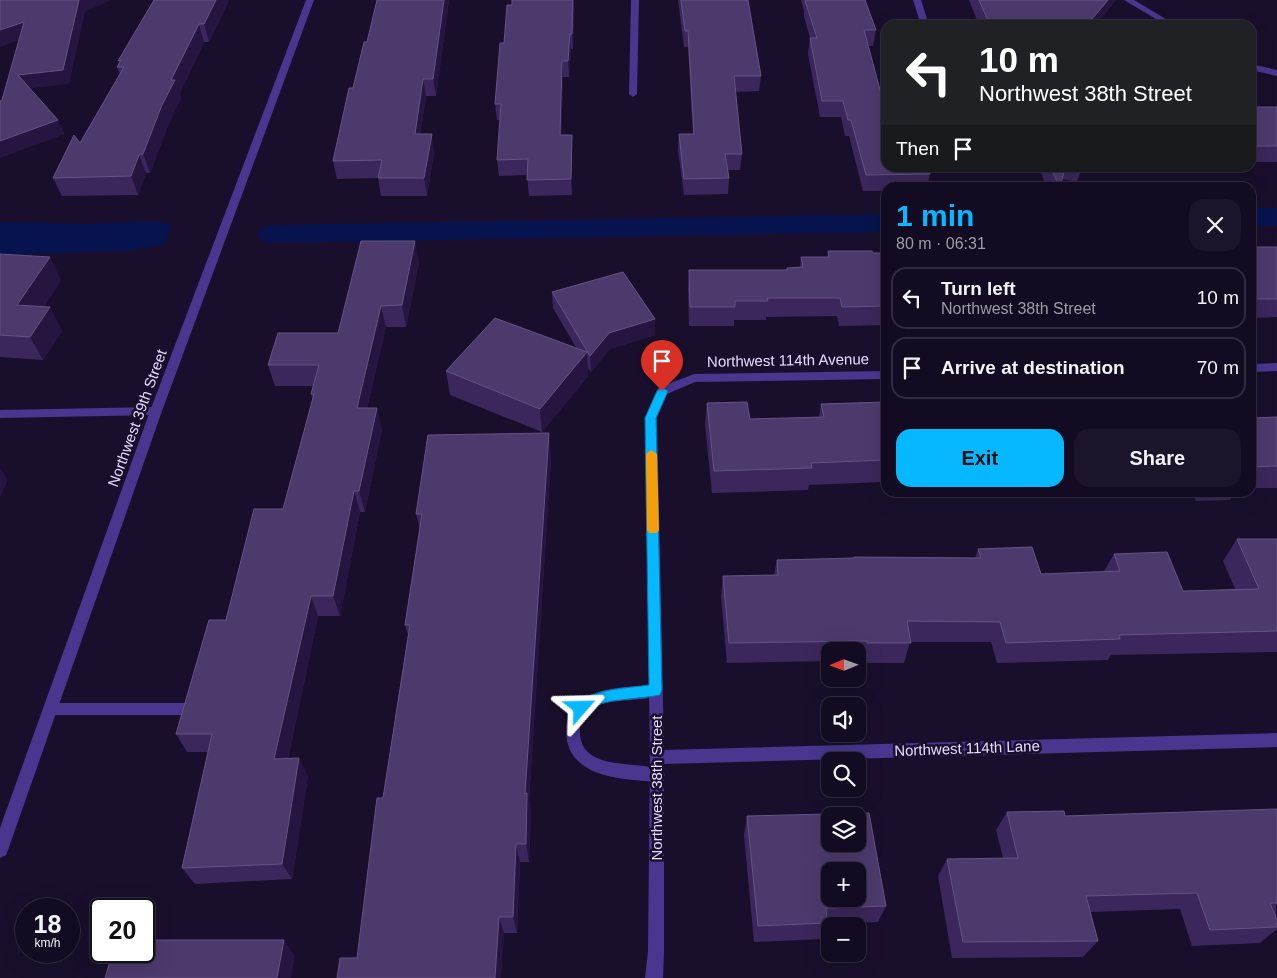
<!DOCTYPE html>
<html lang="en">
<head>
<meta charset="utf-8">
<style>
  body { margin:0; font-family:Helvetica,sans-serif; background:#1c142a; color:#f1f3f6; height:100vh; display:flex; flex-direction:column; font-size:19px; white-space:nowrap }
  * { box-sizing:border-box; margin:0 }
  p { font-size:16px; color:#9d9ba5 }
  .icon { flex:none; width:28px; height:28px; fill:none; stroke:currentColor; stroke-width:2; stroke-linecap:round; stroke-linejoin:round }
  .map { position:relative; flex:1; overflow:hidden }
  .sheet { position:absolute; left:881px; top:182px; width:375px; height:315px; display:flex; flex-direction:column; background:#130b21; border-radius:15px; box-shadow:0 5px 20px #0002,0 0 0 1px #322b3f }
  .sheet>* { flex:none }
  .banner { position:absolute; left:881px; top:20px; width:375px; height:152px; border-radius:15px; box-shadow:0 5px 20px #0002,0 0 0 1px #322b3f; background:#202124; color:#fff; overflow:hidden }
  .needle { width:32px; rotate:269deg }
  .controls { position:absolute; left:821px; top:642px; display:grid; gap:10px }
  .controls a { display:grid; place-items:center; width:45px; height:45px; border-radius:10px; background:#130b21; box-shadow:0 5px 20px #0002,0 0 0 1px #322b3f; font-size:25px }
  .speed { position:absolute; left:15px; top:898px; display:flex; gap:10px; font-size:25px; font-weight:700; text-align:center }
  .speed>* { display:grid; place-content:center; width:65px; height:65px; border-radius:50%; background:#130b21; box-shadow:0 5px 20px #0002,0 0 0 1px #322b3f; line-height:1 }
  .speed small { font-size:12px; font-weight:400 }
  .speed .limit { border:2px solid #111; border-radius:8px; background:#fff; color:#111 }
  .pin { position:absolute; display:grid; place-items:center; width:42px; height:42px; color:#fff; margin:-51px -21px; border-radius:50% 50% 50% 0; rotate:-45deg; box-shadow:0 0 5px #0007 }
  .pin .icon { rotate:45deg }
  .me { position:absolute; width:55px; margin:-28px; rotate:65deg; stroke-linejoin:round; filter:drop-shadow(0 0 4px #0008) }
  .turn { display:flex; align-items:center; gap:18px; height:105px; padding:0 15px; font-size:22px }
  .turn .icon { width:65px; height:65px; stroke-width:2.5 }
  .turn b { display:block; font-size:35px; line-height:42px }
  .then { display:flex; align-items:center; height:48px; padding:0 15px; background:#0003; gap:10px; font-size:19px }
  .round { display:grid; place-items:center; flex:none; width:52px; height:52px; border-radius:15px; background:#1c142a }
  .headline { display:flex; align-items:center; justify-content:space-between; height:85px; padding:0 15px }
  h1 { font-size:30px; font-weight:600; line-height:38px; color:#06b8ff }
  .button { display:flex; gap:10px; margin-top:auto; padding:10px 15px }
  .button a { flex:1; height:58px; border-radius:15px; background:#06b8ff; color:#111; font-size:20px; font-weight:600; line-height:58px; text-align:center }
  .button a+a { background:#1c142a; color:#f1f3f6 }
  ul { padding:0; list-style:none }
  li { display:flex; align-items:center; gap:15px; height:62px; margin:0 10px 8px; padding:0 5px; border:2px solid #322b3f; border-radius:15px }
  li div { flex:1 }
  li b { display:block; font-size:19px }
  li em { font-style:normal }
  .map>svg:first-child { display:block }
  .water { fill:#06134e }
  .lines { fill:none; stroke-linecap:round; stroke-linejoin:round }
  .canal { fill:#06134e; fill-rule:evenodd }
  .service { fill:#4a368f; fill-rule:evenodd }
  .minor { fill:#4a368f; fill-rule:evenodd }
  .tertiary { fill:#4a368f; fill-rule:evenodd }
  .wall { fill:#3b275b }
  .shaded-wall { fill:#261541 }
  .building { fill:#4d3a6d; stroke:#655384; fill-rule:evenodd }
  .route { fill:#06b8ff; stroke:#0478a6 }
  .slow { fill:#f59e0b }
  .labels { text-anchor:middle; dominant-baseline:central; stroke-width:5; stroke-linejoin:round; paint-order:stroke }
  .street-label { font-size:15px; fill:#e5daff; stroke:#190f2c }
</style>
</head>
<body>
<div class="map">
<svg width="1277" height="978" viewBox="0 0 1277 978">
  <rect width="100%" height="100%" fill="#190f2c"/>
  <path class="water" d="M 153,221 L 172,225 L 163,245 L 128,251 L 0,255 L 0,222 L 88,224 Z"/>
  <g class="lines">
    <path class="canal" d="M 1251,208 L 1277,208 L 1277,226 L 1251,226 Z
      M 886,214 L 886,232 L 272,243 L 262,240 L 257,234 L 262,228 L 272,225 Z"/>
    <path class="service" d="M 655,685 L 660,687 L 662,691 L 660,695 C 635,705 598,693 581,720 C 571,774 632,759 662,770 L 665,775 L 662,780 L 657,782 C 621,779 566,778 566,730 C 566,716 573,705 584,698 C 605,686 632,687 655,685 Z
      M 50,703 L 188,703 L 193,704 L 195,709 L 193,714 L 188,715 L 50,715 L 45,714 L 43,709 L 45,704 Z"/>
    <path class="minor" d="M 631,0 L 639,0 L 637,94 L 633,97 L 629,94 Z
      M 913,0 L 921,0 L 929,25 L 921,25 Z
      M 1124,0 L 1134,0 L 1176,25 L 1166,25 Z
      M 1251,64 L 1277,70 L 1277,76 L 1251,70 Z
      M 1277,363 L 1277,371 L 1251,372 L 1251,364 Z
      M 886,371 L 886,379 L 695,382 L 667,394 L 657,418 L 664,750 L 1277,733 L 1277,747 L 664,764 L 664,951 L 663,978 L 645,978 L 648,951 L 650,757 L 645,418 L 658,388 L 694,374 Z
      M 156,407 L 162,411 L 156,415 L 0,418 L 0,410 Z"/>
    <path class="tertiary" d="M 306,0 L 314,0 L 162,411 L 8,850 L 6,855 L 0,858 L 0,828 L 150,411 Z"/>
  </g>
  <path class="wall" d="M 154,0 L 229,0 L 209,42 L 204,42 L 180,93 L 181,98 L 169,123 L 150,173 L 146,173 L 138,195 L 62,196 L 53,178 L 80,143 L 120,75 L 117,67 Z
    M 377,0 L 449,0 L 436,96 L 426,96 L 420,134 L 434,152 L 427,196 L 381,196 L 378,178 L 337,179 L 333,161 L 353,88 L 367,42 Z
    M 574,0 L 573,49 L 571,49 L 569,77 L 563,77 L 561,135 L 572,151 L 572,195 L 529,196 L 527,175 L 499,176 L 497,160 L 500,120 L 497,120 L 495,104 L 504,43 Z
    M 678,0 L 748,0 L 761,76 L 759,91 L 735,92 L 742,154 L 740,170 L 728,170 L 729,178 L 728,194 L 684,195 L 678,150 L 679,134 L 693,134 L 688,47 L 684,47 Z
    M 801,0 L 865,0 L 876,30 L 873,46 L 868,46 L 886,168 L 930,174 L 927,188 L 886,188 L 886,191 L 863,191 L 849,136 L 845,136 L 841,117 L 820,117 L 808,54 L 810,38 L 804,16 L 804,11 Z
    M 969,0 L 1116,0 L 1095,25 L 979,25 Z
    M 1251,107 L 1277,107 L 1277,162 L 1251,162 Z
    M 1039,168 L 1082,168 L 1077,182 L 1062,179 L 1060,188 L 1047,188 Z
    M 1153,168 L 1222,168 L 1221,170 L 1154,170 Z
    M 1251,247 L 1277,247 L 1277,317 L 1251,318 Z
    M 828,251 L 873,253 L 886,253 L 886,325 L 839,326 L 837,316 L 766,317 L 766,320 L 734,320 L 734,326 L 689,326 L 688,289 L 689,270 L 787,270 L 787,268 L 800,267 L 801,257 L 827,257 Z
    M 0,254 L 61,280 L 44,307 L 62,331 L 43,360 L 0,357 Z
    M 419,262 L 406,327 L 386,327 L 367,408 L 382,429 L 365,512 L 360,512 L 340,616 L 318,616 L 288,759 L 308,776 L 292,879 L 195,884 L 182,868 L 208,752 L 187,752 L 176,734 L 226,620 L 283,509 L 313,400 L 311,394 L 313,386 L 275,386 L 268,365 L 338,333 Z
    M 552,292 L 655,335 L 610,349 L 591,372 L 587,367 L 588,376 L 542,432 L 450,395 L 446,371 L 577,349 L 553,308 Z
    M 886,402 L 886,462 L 881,482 L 809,485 L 808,490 L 712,493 L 705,425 L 707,403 L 750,419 L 819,417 L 821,404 Z
    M 1277,417 L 1277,488 L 1251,488 L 1251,418 Z
    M 551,457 L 529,801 L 531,812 L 529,862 L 520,862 L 517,933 L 504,933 L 357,958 L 383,798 L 408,635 L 405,625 L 420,530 L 416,514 Z
    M 1192,492 L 1235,492 L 1230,500 L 1196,501 Z
    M 1237,539 L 1277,539 L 1277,652 L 1111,655 L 1108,660 L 997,663 L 991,642 L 910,642 L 904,663 L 861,663 L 861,661 L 858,661 L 858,651 L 830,651 L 830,661 L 727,663 L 721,597 L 723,576 L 774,575 L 777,560 L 854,558 L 854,557 L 975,558 L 978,549 L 1041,574 L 1104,571 L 1114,554 L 1183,591 L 1235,589 L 1223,561 Z
    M 1277,809 L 1276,919 L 1277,929 L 1260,943 L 1192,946 L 1180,909 L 1090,912 L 1098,941 L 1083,957 L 952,958 L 938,876 L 947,859 L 1003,858 L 996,830 L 1007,812 L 1065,816 Z
    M 747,816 L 886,906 L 878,922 L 827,925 L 821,939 L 754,942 L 744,835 Z"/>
  <path class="shaded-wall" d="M 79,0 L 111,0 L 85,12 L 69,84 L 25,89 L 18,75 Z
    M 216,0 L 229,0 L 209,42 L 204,24 Z
    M 444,0 L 449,0 L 436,96 L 433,79 Z
    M 573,0 L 574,0 L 573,49 L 572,34 Z
    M 1108,0 L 1116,0 L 1095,25 L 1087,25 Z
    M 24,22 L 30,36 L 0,47 L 0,30 Z
    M 199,24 L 204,42 L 180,93 L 181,98 L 169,123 L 150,173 L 143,154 L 171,80 Z
    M 570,34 L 571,49 L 569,77 L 568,61 Z
    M 562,61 L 563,77 L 561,151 L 560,135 Z
    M 423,79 L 426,96 L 418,152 L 415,134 Z
    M 58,120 L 65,134 L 0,158 L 0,141 Z
    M 432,134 L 434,152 L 427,196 L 424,178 Z
    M 572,135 L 572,195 L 571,179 Z
    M 139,155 L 146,173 L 138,195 L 131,176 Z
    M 415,241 L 419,262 L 406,327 L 402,305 Z
    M 50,257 L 61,280 L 30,329 L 17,305 Z
    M 381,306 L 386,327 L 362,429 L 357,408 Z
    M 50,307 L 62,331 L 43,360 L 30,337 Z
    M 655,319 L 655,335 L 610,349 L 591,372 L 590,356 L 609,333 Z
    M 587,352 L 588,376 L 542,432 L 540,409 Z
    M 377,408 L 382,429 L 365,512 L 359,491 Z
    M 549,433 L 551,457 L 529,801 L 531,812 L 529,862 L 526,844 L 525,794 Z
    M 0,468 L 8,480 L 0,497 Z
    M 354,491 L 360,512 L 340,616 L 333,596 Z
    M 311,596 L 318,616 L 284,777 L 274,759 Z
    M 299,758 L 308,776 L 292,879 L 282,864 Z
    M 516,844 L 520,862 L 517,933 L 513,917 Z
    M 499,917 L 504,933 L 501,978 L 495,978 Z
    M 284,940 L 295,956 L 291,978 L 277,978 Z"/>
  <path class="building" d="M 0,0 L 79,0 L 63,70 L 18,75 L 58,120 L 0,141 L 0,101 L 2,100 L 24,22 L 0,30 Z
    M 154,0 L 216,0 L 204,24 L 199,24 L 171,80 L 175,80 L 162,105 L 143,154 L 139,155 L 131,176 L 53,178 L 74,135 L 80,143 L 124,67 L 117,67 L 121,60 L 118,61 Z
    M 377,0 L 444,0 L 433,79 L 423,79 L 415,134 L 432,134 L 424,178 L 378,178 L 382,160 L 333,161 L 349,88 L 353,88 L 364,42 L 367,42 Z
    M 512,0 L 573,0 L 572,34 L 570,34 L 568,61 L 562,61 L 560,135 L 572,135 L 571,179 L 527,180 L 528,159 L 497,160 L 501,104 L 495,104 L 500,43 L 504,43 L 507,5 L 512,5 Z
    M 681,0 L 748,0 L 761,76 L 734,76 L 742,154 L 725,154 L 729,178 L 684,179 L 679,134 L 694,134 L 688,31 L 685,31 Z
    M 807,0 L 865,0 L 876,30 L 864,30 L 886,112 L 886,168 L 928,168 L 930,174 L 866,175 L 851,120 L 848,120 L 843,101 L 822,101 L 810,38 L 817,38 L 805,1 Z
    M 979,0 L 1108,0 L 1087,25 L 990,25 Z
    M 1251,107 L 1277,107 L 1277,146 L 1251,146 Z
    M 1051,168 L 1065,168 L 1060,188 Z
    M 361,241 L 415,241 L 402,305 L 381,306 L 357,408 L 377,408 L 359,491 L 354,491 L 333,596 L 311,596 L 274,759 L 299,758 L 282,864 L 182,868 L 212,734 L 176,734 L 209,620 L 226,620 L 254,509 L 283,509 L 314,394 L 311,394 L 319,365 L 268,365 L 278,333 L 338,333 Z
    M 1251,247 L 1277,247 L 1277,299 L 1251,299 Z
    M 828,251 L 872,251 L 873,253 L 886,253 L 886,306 L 842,307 L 840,298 L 767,298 L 768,301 L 735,301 L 735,307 L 690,307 L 689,270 L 787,270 L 787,268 L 803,267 L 801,257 L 829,257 Z
    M 0,254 L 50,257 L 17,305 L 50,307 L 30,337 L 0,335 Z
    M 623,272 L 655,319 L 609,333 L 590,356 L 552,292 Z
    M 495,318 L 587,352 L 540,409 L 446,371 Z
    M 747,402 L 750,419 L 824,417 L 821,404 L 886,402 L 886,440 L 881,440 L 886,460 L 811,463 L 812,468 L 714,471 L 707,403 Z
    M 1277,417 L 1277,466 L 1251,467 L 1251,418 Z
    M 549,433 L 525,794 L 527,793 L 526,844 L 516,844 L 513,917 L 499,917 L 495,978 L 337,978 L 340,958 L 357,958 L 377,798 L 383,798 L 410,625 L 405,625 L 422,514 L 416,514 L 428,435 Z
    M 1237,539 L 1277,539 L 1277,631 L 1119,635 L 1120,639 L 1006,643 L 1000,622 L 907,621 L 911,643 L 867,643 L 867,641 L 729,643 L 723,576 L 778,575 L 777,560 L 854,558 L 854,557 L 981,558 L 978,549 L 1032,547 L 1041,574 L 1120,571 L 1114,554 L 1167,552 L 1183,591 L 1259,589 Z
    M 1277,809 L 1277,903 L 1270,903 L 1277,920 L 1277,927 L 1210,930 L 1197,893 L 1086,896 L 1098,941 L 963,942 L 947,859 L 1018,858 L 1007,812 L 1064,811 L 1065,816 Z
    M 869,813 L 886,906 L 826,908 L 827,923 L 758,926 L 747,816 ZM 830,816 L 858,816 L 858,844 L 830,844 ZM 830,871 L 858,871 L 858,899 L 830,899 Z
    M 144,940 L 284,940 L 277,978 L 105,978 L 113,951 L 144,951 Z"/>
  <path class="route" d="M 662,387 L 668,391 L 656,418 L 662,690 L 660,695 L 655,696 L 612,701 L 600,704 L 581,714 L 576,712 L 575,708 C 583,689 630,688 649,685 L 645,418 L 657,391 Z"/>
  <path class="slow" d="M 651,450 L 657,454 L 659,530 L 657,533 L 649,533 L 647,530 L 646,454 Z"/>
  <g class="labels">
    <g class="street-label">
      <text transform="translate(788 360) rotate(-1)">Northwest 114th Avenue</text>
      <text transform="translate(137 418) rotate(-70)">Northwest 39th Street</text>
      <text transform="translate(967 748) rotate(-2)">Northwest 114th Lane</text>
      <text transform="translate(656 788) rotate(-90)">Northwest 38th Street</text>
    </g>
  </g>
</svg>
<div class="controls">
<a><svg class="needle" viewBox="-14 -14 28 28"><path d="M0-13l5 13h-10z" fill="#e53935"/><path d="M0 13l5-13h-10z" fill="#9d9ba5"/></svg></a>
<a><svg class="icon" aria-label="sound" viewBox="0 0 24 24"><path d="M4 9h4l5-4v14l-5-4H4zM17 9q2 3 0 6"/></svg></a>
<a><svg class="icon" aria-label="search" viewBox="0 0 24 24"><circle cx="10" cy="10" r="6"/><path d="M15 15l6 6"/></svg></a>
<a><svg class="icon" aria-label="layers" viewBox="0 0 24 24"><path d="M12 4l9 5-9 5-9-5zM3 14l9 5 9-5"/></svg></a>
<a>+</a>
<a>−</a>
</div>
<div class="speed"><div>18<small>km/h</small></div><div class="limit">20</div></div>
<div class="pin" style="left:662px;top:391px;background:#d93025"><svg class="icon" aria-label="arrive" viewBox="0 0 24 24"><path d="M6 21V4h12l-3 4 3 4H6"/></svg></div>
<svg class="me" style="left:581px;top:708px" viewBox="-20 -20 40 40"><path d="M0-17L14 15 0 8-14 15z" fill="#06b8ff" stroke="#fff" stroke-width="4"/></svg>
<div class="banner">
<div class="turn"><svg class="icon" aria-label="left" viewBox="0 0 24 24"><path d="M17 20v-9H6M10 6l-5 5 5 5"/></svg><div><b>10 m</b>Northwest 38th Street</div></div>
<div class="then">Then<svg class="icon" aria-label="arrive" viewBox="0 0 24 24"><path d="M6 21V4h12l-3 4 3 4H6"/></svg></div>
</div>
<section class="sheet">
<div class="headline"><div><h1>1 min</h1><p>80 m · 06:31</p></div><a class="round"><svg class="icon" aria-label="close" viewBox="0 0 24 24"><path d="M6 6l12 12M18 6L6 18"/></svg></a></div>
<ul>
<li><svg class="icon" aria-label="left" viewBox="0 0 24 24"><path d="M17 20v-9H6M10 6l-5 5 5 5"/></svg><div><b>Turn left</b><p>Northwest 38th Street</p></div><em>10 m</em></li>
<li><svg class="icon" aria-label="arrive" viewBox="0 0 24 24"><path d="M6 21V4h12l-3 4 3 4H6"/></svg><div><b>Arrive at destination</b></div><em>70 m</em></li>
</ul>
<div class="button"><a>Exit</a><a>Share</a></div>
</section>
</div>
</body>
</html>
